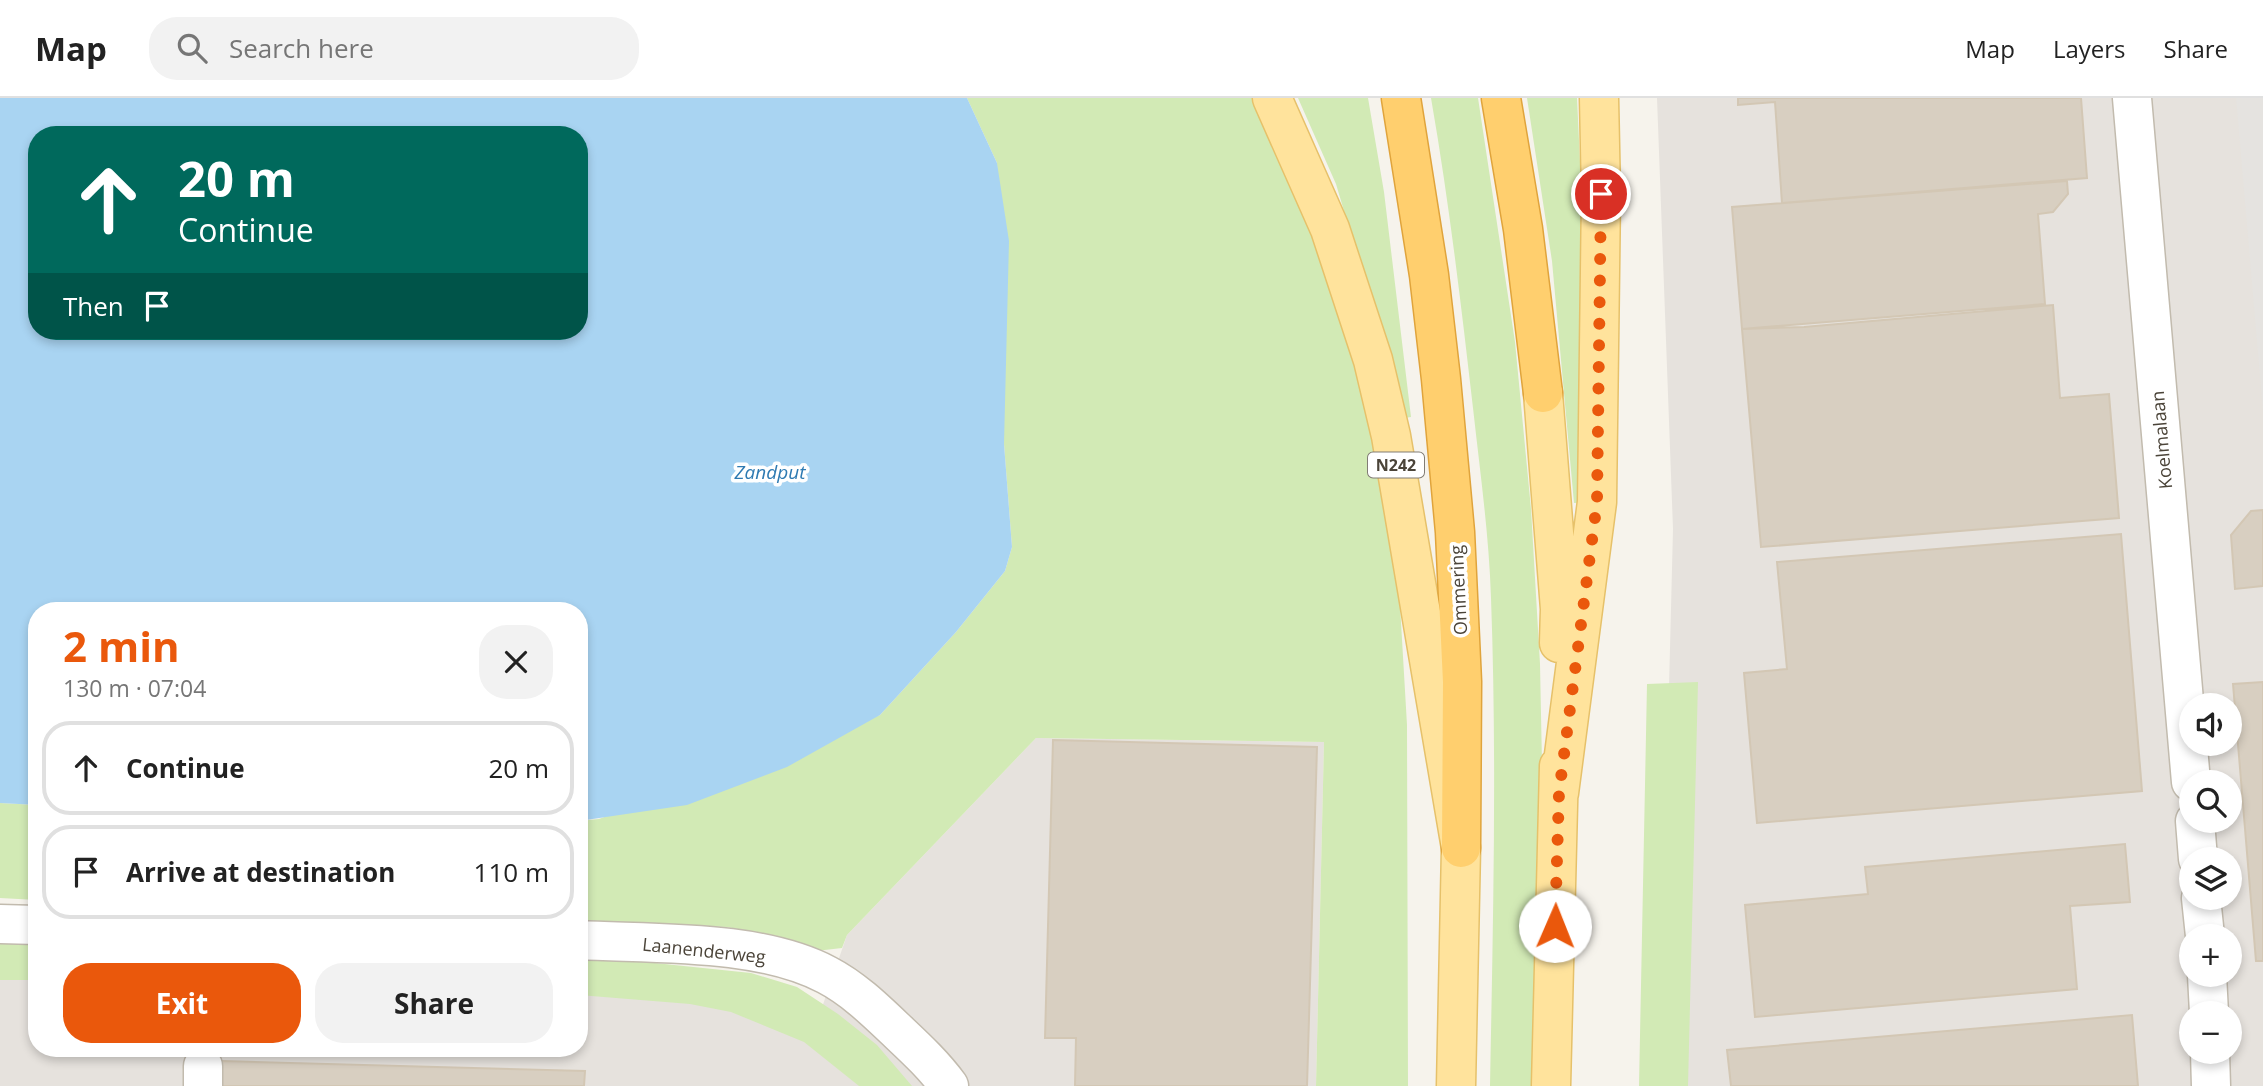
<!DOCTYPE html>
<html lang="en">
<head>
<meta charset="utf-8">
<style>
  body { margin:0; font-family:"Open Sans",sans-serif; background:#f2f2f2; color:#222; height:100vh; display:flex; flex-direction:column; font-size:26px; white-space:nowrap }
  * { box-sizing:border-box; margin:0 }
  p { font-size:23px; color:#767676 }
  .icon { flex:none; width:38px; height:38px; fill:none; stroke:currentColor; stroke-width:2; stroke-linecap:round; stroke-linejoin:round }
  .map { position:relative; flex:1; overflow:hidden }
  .sheet { position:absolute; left:28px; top:504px; width:560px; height:455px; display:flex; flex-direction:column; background:#fff; border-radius:28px; box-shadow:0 4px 10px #0003 }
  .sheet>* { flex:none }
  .top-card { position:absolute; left:28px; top:28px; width:560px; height:214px; border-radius:28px; box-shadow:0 4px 10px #0003; background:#00695c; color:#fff; overflow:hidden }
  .controls { position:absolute; left:2179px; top:595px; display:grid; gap:14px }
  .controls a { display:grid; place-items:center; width:63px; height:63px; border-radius:50%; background:#fff; box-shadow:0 4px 10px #0003; font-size:35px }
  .pin { position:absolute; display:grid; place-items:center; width:60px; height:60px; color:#fff; margin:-30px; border:4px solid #fff; border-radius:50%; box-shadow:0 2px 7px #0007 }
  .me { position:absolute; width:77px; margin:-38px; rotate:1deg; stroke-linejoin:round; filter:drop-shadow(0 0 5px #0008) }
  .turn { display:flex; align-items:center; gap:24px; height:147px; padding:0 35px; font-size:32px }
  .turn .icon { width:91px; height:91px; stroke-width:2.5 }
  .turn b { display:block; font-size:49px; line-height:60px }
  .then { display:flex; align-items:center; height:66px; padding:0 35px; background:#0003; gap:14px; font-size:26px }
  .round { display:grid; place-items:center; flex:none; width:74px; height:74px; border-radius:28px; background:#f2f2f2 }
  .headline { display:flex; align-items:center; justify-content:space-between; height:119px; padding:0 35px }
  h1 { font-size:42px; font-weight:700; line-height:52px; color:#ea580c }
  .primary-button { display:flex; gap:14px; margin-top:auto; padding:14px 35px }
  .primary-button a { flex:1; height:80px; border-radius:28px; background:#ea580c; color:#fff; font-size:28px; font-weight:700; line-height:80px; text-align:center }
  .primary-button a+a { background:#f2f2f2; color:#222 }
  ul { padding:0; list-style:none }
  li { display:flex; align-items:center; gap:21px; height:94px; margin:0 14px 10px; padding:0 21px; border:4px solid #e0e0e0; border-radius:28px }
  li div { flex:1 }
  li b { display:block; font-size:26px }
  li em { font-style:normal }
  header { display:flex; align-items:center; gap:42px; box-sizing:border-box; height:98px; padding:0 35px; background:#fff; border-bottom:2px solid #e0e0e0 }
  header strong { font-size:33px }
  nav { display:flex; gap:38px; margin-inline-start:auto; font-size:24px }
  .search { width:490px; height:63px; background:#f2f2f2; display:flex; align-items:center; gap:18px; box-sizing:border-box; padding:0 24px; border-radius:28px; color:#767676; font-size:26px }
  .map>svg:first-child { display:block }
  .industrial { fill:#e6e2dd; fill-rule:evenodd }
  .green { fill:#d2eab5 }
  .parking { fill:#e5e3e0 }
  .water { fill:#a9d4f2; fill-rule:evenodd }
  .building { fill:#d8cfc1; stroke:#d3c7b4; stroke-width:2 }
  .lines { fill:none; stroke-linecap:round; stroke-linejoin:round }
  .minor-casing { stroke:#c2bbae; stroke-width:41 }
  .major-casing { stroke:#e6c16a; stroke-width:41 }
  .highway-casing { stroke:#e0a43c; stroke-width:41 }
  .minor { stroke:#fff; stroke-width:38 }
  .major { stroke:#ffe39c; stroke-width:38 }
  .highway { stroke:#ffcf6e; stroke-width:38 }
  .route { stroke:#ea580c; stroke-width:12; stroke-dasharray:0 21.6 }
  .labels { text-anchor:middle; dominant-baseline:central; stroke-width:7; stroke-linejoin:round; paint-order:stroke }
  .shield { fill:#fff; stroke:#817c74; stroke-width:2 }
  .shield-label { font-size:16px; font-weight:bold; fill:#4b4439 }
  .street-label { font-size:18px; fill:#4b4439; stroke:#fff }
  .water-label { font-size:19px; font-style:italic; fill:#2e7ab2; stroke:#fff }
</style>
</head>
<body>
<header>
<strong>Map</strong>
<div class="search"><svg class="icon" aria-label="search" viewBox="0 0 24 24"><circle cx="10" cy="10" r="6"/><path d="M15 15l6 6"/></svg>Search here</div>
<nav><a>Map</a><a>Layers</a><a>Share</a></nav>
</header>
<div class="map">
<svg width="2263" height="988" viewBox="0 0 2263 988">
  <rect width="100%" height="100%" fill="#f6f3ec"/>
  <path class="industrial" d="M 1657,0 L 2263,0 L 2263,988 L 1659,988 L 1673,431 ZM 2191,607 L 2230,607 L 2230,646 L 2191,646 ZM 2191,684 L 2230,684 L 2230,723 L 2191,723 ZM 2191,761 L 2230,761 L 2230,800 L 2191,800 ZM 2191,838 L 2230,838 L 2230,877 L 2191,877 ZM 2191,915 L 2230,915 L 2230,954 L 2191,954 Z
    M 1036,640 L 1324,644 L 1316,988 L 0,988 L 0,861 L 37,862 L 37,950 L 579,950 L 579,883 L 818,921 L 847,837 Z"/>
  <path class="green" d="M 967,0 L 1254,0 L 1304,106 L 1366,293 L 1399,490 L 1407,627 L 1408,988 L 1316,988 L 1324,644 L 1036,640 L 847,837 L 842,850 L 816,853 L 777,838 L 727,829 L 579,823 L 579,723 L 599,721 L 880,617 L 956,534 L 1005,473 L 1012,449 L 1004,346 L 997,65 Z
    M 1298,0 L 1368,0 L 1384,94 L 1411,319 L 1398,321 L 1373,210 L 1336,86 Z
    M 1431,0 L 1478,0 L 1515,244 L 1531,411 L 1540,566 L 1543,716 L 1537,988 L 1490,988 C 1493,825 1497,663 1491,500 C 1489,437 1480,373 1473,310 C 1461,206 1449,103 1431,0 Z
    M 1527,0 L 1577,0 L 1586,192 L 1588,404 L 1574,405 L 1552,163 Z
    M 1698,584 L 1688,988 L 1639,988 L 1647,586 Z
    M 0,705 L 37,707 L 37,802 L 0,800 Z
    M 0,842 L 37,843 L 37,882 L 0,882 Z
    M 579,861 L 626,862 L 751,875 L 797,889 L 838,916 L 877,947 L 912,988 L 859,988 L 804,944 L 731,914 L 690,906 L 579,897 Z"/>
  <path class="parking" d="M 2236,0 L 2263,0 L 2263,314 Z"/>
  <path class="water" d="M 0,0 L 967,0 L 997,65 L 1009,143 L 1004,346 L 1012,449 L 1005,473 L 956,534 L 880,617 L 787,669 L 687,707 L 579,723 L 579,513 L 37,513 L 37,707 L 0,705 ZM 37,37 L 579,37 L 579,233 L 37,233 Z"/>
  <path class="building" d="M 1738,0 L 2081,0 L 2087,80 L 1782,105 L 1775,4 L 1738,7 Z
    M 2067,83 L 2068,96 L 2053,114 L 2038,116 L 2045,206 L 1742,231 L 1732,109 Z
    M 2053,207 L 2060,300 L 2109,296 L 2119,420 L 1761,449 L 1742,231 L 1804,229 Z
    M 2263,412 L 2263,488 L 2235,491 L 2231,437 L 2251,413 Z
    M 2121,436 L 2142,693 L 1757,725 L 1744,575 L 1787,571 L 1777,464 Z
    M 2263,584 L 2263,863 L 2256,863 L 2233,586 Z
    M 1053,642 L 1317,649 L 1307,988 L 1075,988 L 1076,940 L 1045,940 Z
    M 2125,746 L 2130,804 L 2070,808 L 2077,891 L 1755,919 L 1745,807 L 1868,796 L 1865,769 Z
    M 2132,917 L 2138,988 L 1731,988 L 1727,952 Z
    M 222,963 L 585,973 L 584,988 L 221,988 Z"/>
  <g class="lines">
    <g class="minor-casing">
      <path id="minor" d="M 2132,0 L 2191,684
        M 2195,723 L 2198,761
        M 2201,800 L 2205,838
        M 0,826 L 37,827
        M 579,842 C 655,846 759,841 827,877 C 852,890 873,910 894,930 C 913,948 933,966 949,988
        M 2207,877 L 2209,915
        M 2210,954 L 2211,988
        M 203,968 L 203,988"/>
    </g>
    <g class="major-casing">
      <path id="major" d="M 1272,0 L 1330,131 L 1373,262 L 1391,338 L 1461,750 L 1456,988
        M 1543,295 L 1560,511 L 1559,545
        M 1559,695 L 1597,404 L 1601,96 L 1599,0
        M 1551,988 L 1559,668"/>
    </g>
    <g class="highway-casing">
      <path id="highway" d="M 1401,0 L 1429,177 L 1441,281 L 1455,434 L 1462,584 L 1461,750
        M 1501,0 L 1523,131 L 1543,295"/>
    </g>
    <use href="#minor" class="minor"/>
    <use href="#major" class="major"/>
    <use href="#highway" class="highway"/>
  </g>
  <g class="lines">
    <path class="route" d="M 1555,828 L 1559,695 L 1597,404 L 1601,96"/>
  </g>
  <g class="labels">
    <rect class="shield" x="1368" y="354.5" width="56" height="25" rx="5"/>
    <g class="shield-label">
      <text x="1396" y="367">N242</text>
    </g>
    <g class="street-label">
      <text transform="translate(2161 342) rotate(-95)">Koelmalaan</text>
      <text transform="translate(1458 492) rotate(-93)">Ommering</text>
      <text transform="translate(704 852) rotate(6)">Laanenderweg</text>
    </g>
    <g class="water-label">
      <text x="770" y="374">Zandput</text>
    </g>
  </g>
</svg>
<div class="controls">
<a><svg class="icon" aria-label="sound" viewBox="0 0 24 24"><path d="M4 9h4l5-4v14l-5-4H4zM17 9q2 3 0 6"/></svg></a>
<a><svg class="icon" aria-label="search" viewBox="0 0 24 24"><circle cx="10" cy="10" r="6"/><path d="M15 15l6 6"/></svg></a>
<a><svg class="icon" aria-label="layers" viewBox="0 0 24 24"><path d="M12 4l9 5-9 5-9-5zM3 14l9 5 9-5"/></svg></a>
<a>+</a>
<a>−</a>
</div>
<div class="pin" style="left:1601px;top:96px;background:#d93025"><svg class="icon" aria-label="arrive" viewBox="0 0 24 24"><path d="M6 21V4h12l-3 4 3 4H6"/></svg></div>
<svg class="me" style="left:1555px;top:828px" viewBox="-20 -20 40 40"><circle r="19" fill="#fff"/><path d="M0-13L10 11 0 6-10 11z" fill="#ea580c"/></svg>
<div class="top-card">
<div class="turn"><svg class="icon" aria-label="ahead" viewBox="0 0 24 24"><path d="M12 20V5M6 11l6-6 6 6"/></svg><div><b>20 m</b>Continue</div></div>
<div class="then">Then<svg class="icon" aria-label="arrive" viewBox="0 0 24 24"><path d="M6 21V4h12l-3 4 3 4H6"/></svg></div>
</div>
<section class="sheet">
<div class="headline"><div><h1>2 min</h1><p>130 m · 07:04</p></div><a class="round"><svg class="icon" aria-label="close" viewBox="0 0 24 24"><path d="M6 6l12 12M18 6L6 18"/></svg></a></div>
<ul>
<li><svg class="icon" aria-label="ahead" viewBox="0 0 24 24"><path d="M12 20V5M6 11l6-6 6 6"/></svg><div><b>Continue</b></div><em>20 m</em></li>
<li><svg class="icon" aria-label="arrive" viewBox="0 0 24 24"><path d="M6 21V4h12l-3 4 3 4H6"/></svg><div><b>Arrive at destination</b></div><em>110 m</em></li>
</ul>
<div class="primary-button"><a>Exit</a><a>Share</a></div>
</section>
</div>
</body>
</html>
